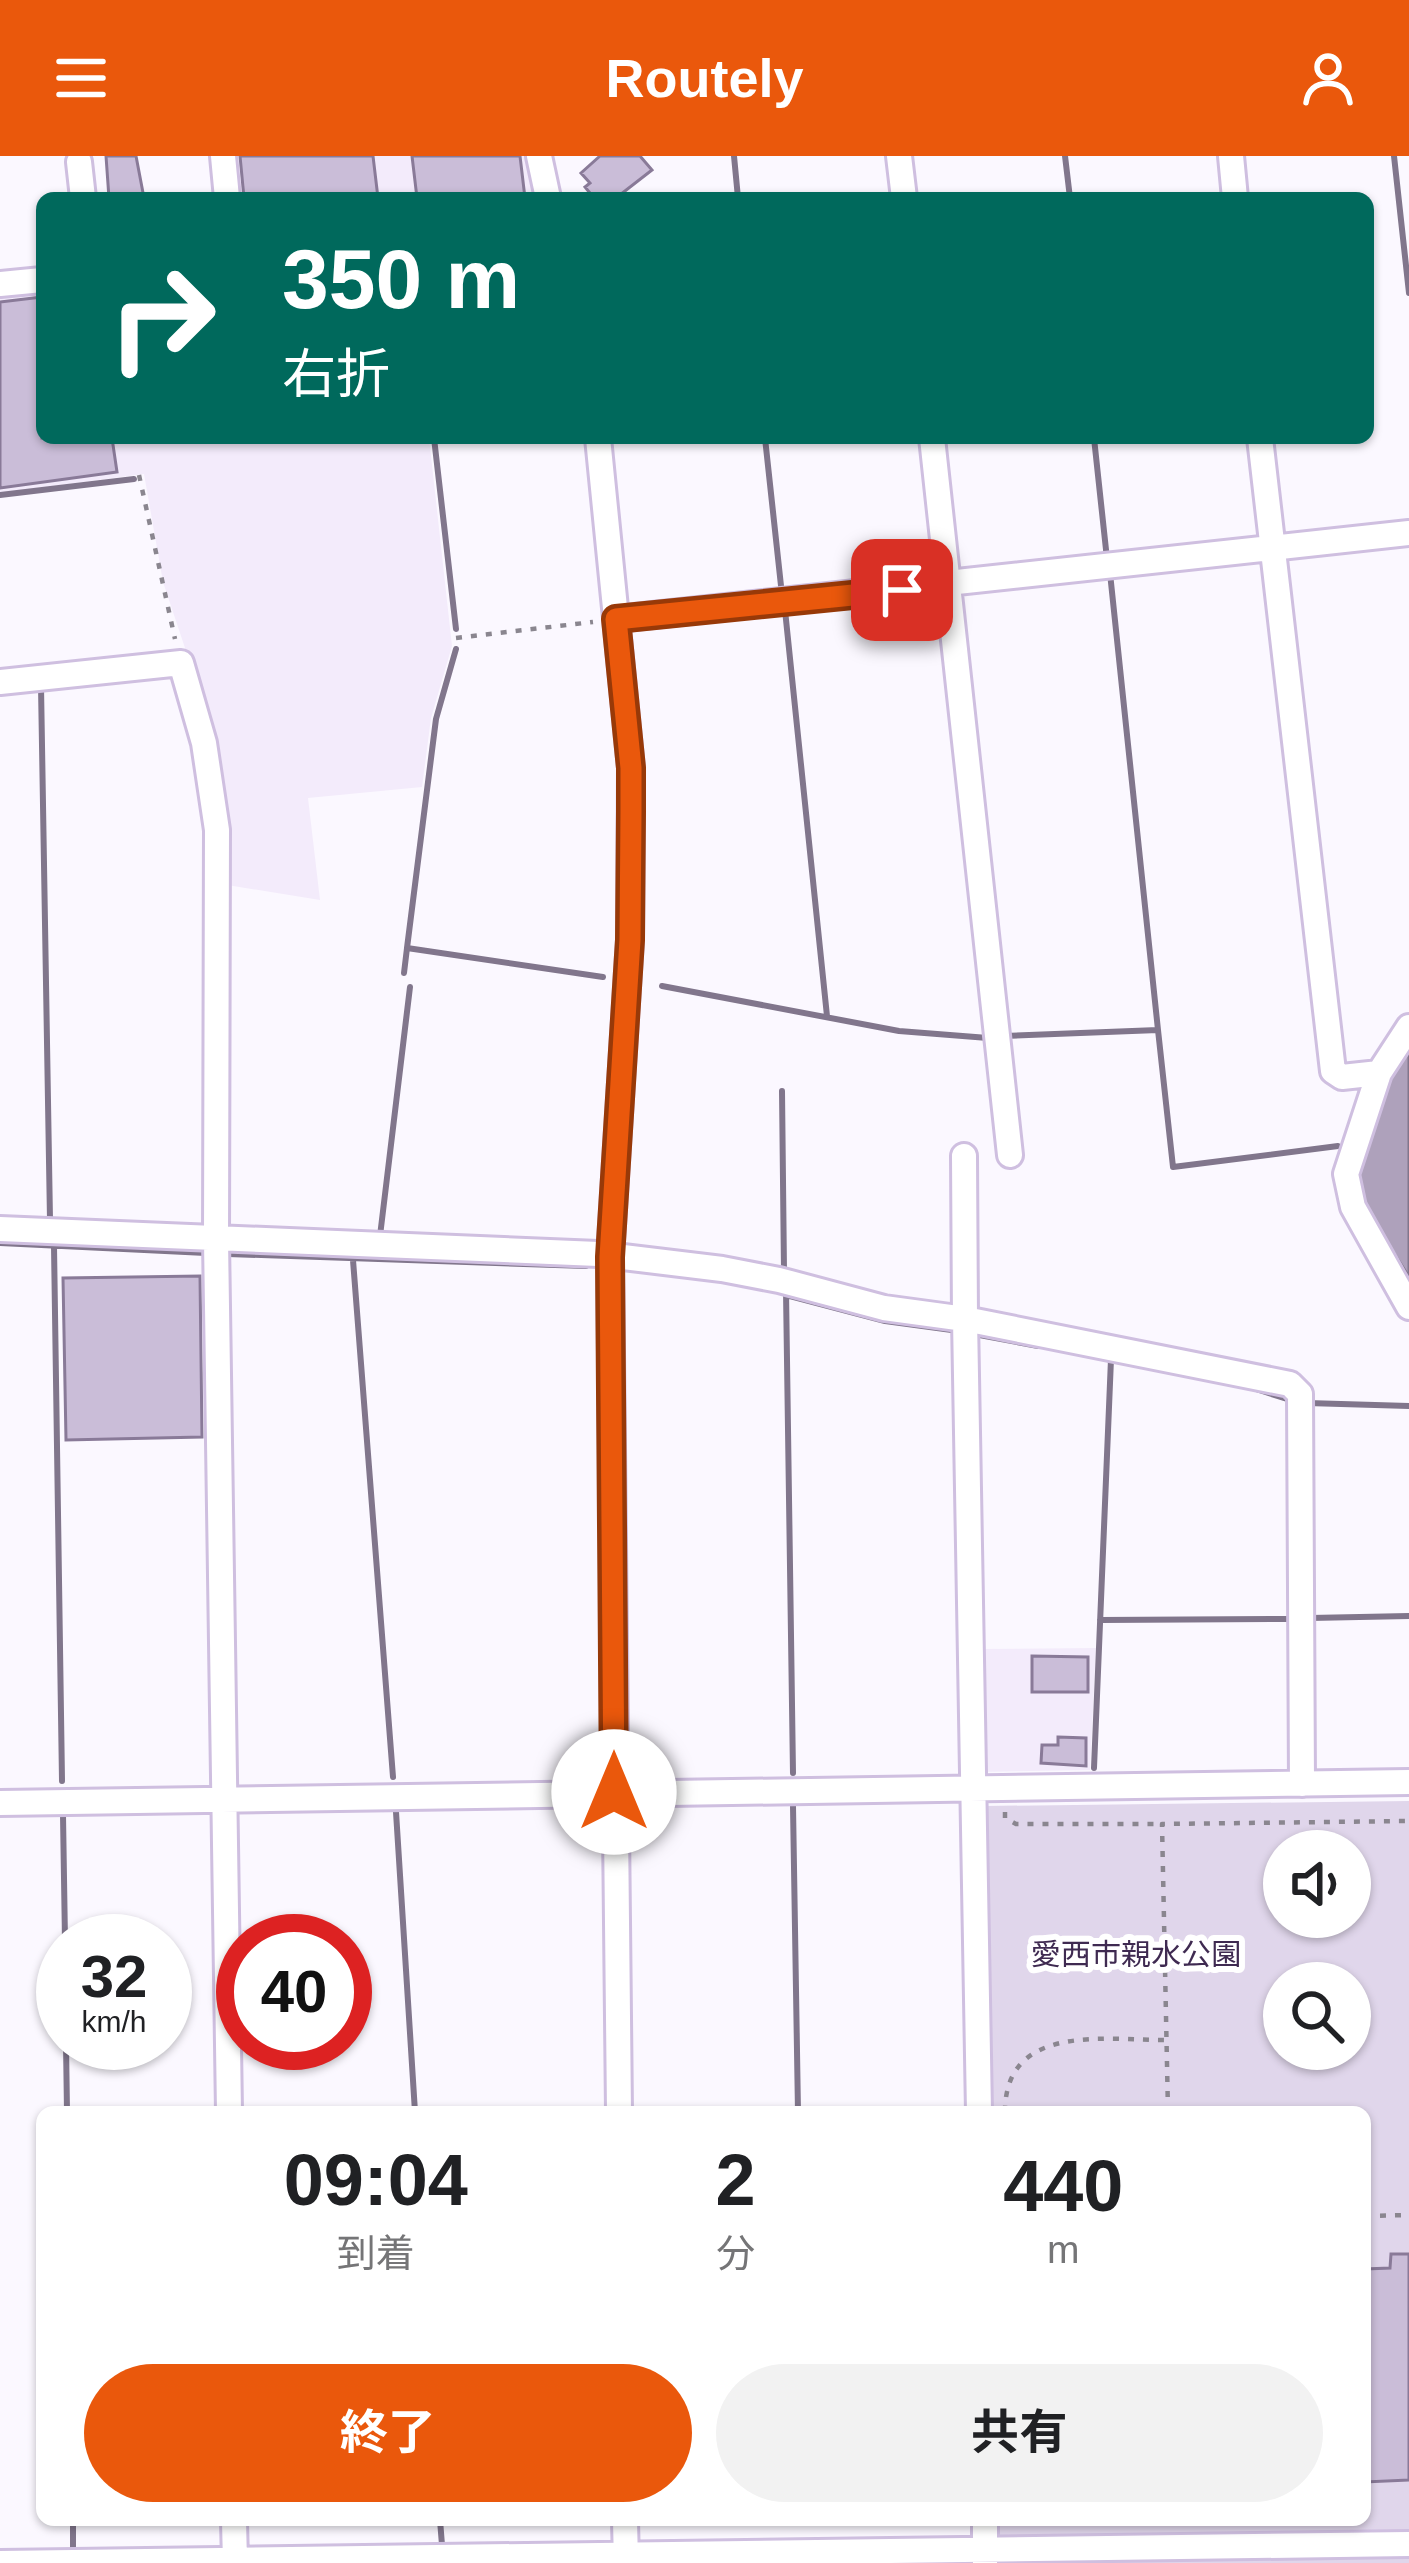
<!DOCTYPE html>
<html lang="ja">
<head>
<meta charset="utf-8">
<style>
  body { margin:0; font-family:Helvetica,"Noto Sans JP",sans-serif; background:#f2f2f2; color:#202124; height:100vh; display:flex; flex-direction:column; font-size:45px; white-space:nowrap }
  * { box-sizing:border-box; margin:0 }
  p { font-size:39px; color:#757577 }
  .icon { flex:none; width:66px; height:66px; fill:none; stroke:currentColor; stroke-width:2; stroke-linecap:round; stroke-linejoin:round }
  .map { position:relative; flex:1; overflow:hidden }
  .details { position:absolute; left:36px; top:1950px; width:1335px; height:420px; display:flex; flex-direction:column; background:#fff; border-radius:18px; box-shadow:0 3px 9px #0004 }
  .details>* { flex:none }
  .hud { position:absolute; left:36px; top:36px; width:1338px; height:252px; border-radius:18px; box-shadow:0 3px 9px #0004; background:#00695c; color:#fff; overflow:hidden }
  .controls { position:absolute; left:1263px; top:1674px; display:grid; gap:24px }
  .controls a { display:grid; place-items:center; width:108px; height:108px; border-radius:50%; background:#fff; box-shadow:0 3px 9px #0004; font-size:60px }
  .speed { position:absolute; left:36px; top:1758px; display:flex; gap:24px; font-size:60px; font-weight:700; text-align:center }
  .speed>* { display:grid; place-content:center; width:156px; height:156px; border-radius:50%; background:#fff; box-shadow:0 3px 9px #0004; line-height:1 }
  .speed small { font-size:30px; font-weight:400 }
  .speed .limit { border:18px solid #d22; background:#fff; color:#111 }
  .pin { position:absolute; display:grid; place-items:center; width:102px; height:102px; color:#fff; margin:-51px; border-radius:24px; box-shadow:0 6px 18px #0006 }
  .me { position:absolute; width:132px; margin:-66px; rotate:0deg; stroke-linejoin:round; filter:drop-shadow(0 0 9px #0008) }
  .turn { display:flex; align-items:center; gap:42px; height:252px; padding:0 48px; font-size:54px }
  .turn .icon { width:156px; height:156px; stroke-width:2.5 }
  .turn b { display:block; font-size:84px; line-height:102px }
  .eta { display:flex; justify-content:space-evenly; align-items:center; height:204px; text-align:center }
  .eta b { font-size:72px; font-weight:700; line-height:84px }
  .cta { display:flex; gap:24px; margin-top:auto; padding:24px 48px }
  .cta a { flex:1; height:138px; border-radius:72px; background:#ea580c; color:#fff; font-size:48px; font-weight:700; line-height:138px; text-align:center }
  .cta a+a { background:#f2f2f2; color:#202124 }
  header { display:flex; justify-content:space-between; align-items:center; height:156px; padding:0 48px; background:#ea580c; color:#fff; font-size:54px; font-weight:700 }
  .map>svg:first-child { display:block }
  .built { fill:#f3ebfb }
  .green { fill:#e0d6eb; fill-rule:evenodd }
  .water { fill:#aea1bb; stroke:#81768c; stroke-width:3 }
  .lines { fill:none; stroke-linecap:round; stroke-linejoin:round }
  .stream { stroke:#81768c; stroke-width:6 }
  .building { fill:#cabdd8; stroke:#897a98; stroke-width:3 }
  .minor-casing { stroke:#cfbfe0; stroke-width:30 }
  .path { stroke:#8a868f; stroke-width:4.5; stroke-dasharray:6 9; stroke-linecap:butt }
  .minor { stroke:#fff; stroke-width:24 }
  .route-casing { stroke:#983908; stroke-width:30 }
  .route { stroke:#ea580c; stroke-width:21 }
  .labels { text-anchor:middle; dominant-baseline:central; stroke-width:12; stroke-linejoin:round; paint-order:stroke }
  .park-label { font-size:30px; fill:#3f2a51; stroke:#fff }
</style>
</head>
<body>
<header><svg class="icon" aria-label="menu" viewBox="0 0 24 24"><path d="M4 6h16M4 12h16M4 18h16"/></svg>Routely<svg class="icon" aria-label="person" viewBox="0 0 24 24"><circle cx="12" cy="8" r="4"/><path d="M4 21q1-7 8-7t8 7"/></svg></header>
<div class="map">
<svg width="1409" height="2407" viewBox="0 0 1409 2407">
  <rect width="100%" height="100%" fill="#fbf8ff"/>
  <path class="built" d="M 227,0 L 525,0 L 534,42 L 231,42 Z
    M 42,129 L 42,282 L 429,282 L 452,490 L 431,562 L 422,631 L 308,642 L 320,744 L 221,728 L 193,516 L 163,426 L 144,318 L 0,337 L 0,134 Z
    M 1096,1492 L 1090,1614 L 980,1616 L 978,1493 Z"/>
  <path class="green" d="M 1409,1645 L 1409,2407 L 991,2407 L 990,2364 L 1365,2364 L 1365,1956 L 987,1956 L 985,1650 ZM 1284,1695 L 1350,1695 L 1350,1761 L 1284,1761 ZM 1284,1827 L 1350,1827 L 1350,1893 L 1284,1893 Z"/>
  <path class="water" d="M 1409,890 L 1409,1121 C 1394,1096 1372,1067 1362,1039 C 1348,999 1387,924 1409,890 Z"/>
  <g class="lines">
    <path class="stream" d="M 734,0 L 738,42
      M 1065,0 L 1070,42
      M 1394,0 L 1409,137
      M 434,282 L 456,473
      M 765,282 L 782,439
      M 1094,282 L 1107,403
      M 0,339 L 134,323
      M 1110,417 L 1158,874
      M 785,454 L 827,860
      M 41,530 L 50,1064
      M 407,792 L 436,563 L 456,493
      M 404,817 L 407,792 L 603,821
      M 662,830 L 899,875 L 988,882
      M 1004,880 L 1158,874 L 1173,1011 L 1338,990
      M 782,935 L 784,1115
      M 380,1080 L 410,831
      M 0,1087 L 206,1097
      M 54,1090 L 62,1625
      M 228,1098 L 586,1110
      M 353,1104 L 393,1621
      M 786,1135 L 793,1617
      M 786,1139 L 885,1165 L 959,1175
      M 974,1178 L 1038,1190
      M 1256,1233 L 1287,1243
      M 1307,1247 L 1409,1250
      M 1310,1462 L 1409,1460
      M 1100,1464 L 1291,1463
      M 1094,1612 L 1111,1203
      M 793,1650 L 798,1956
      M 396,1656 L 415,1956
      M 63,1659 L 65,1785
      M 66,1887 L 67,1956
      M 73,2364 L 73,2394
      M 440,2364 L 442,2389"/>
  </g>
  <path class="building" d="M 106,0 L 136,0 L 144,42 L 109,42 Z
    M 240,0 L 373,0 L 378,42 L 244,42 Z
    M 412,0 L 520,0 L 525,42 L 417,42 Z
    M 600,0 L 640,0 L 652,14 L 616,42 L 594,42 L 585,31 L 590,27 L 581,17 Z
    M 42,141 L 42,282 L 112,282 L 117,316 L 0,332 L 0,146 Z
    M 200,1120 L 202,1281 L 66,1284 L 63,1122 Z
    M 1032,1500 L 1088,1501 L 1088,1536 L 1032,1536 Z
    M 1058,1581 L 1086,1582 L 1086,1610 L 1041,1607 L 1042,1589 L 1058,1589 Z
    M 1391,2098 L 1409,2098 L 1409,2324 L 1365,2326 L 1365,2113 L 1390,2112 Z"/>
  <g class="lines">
    <g class="minor-casing">
      <path id="minor" d="M 223,0 L 227,42
        M 539,0 L 548,42
        M 899,0 L 904,42
        M 1231,0 L 1235,42
        M 79,6 L 83,42
        M 0,128 L 42,124
        M 598,282 L 631,612 L 630,784 L 610,1101 L 619,1956
        M 932,282 L 1010,999
        M 1260,282 L 1333,915 L 1342,921 L 1379,917 L 1409,871
        M 616,463 L 1409,377
        M 0,526 L 181,507 L 204,587 L 217,674 L 216,1084 L 229,1956
        M 1379,917 L 1346,1018 L 1353,1051 L 1409,1151
        M 0,1073 L 598,1098 L 722,1113 L 779,1124 L 884,1152 L 965,1163 L 964,1000
        M 0,1647 L 1409,1626
        M 979,1956 L 965,1163 L 1290,1228 L 1300,1238 L 1302,1628
        M 234,2364 L 235,2407
        M 625,2364 L 626,2407
        M 985,2364 L 985,2407
        M 0,2407 L 1409,2388"/>
    </g>
    <path class="path" d="M 139,319 L 175,483
      M 456,482 L 593,466
      M 1005,1656 L 1005,1662 L 1016,1668 L 1161,1668
      M 1005,1956 C 1005,1867 1104,1884 1165,1884
      M 1168,1956 L 1162,1668 L 1409,1665
      M 1365,2060 L 1409,2059"/>
    <use href="#minor" class="minor"/>
  </g>
  <g class="lines">
    <g class="route-casing">
      <path id="route" d="M 614,1636 L 610,1101 L 630,784 L 631,655 L 631,612 L 616,463 L 902,434"/>
    </g>
    <use href="#route" class="route"/>
  </g>
  <g class="labels">
    <g class="park-label">
      <text x="1136" y="1798">愛西市親水公園</text>
    </g>
  </g>
</svg>
<div class="controls">
<a><svg class="icon" aria-label="sound" viewBox="0 0 24 24"><path d="M4 9h4l5-4v14l-5-4H4zM17 9q2 3 0 6"/></svg></a>
<a><svg class="icon" aria-label="search" viewBox="0 0 24 24"><circle cx="10" cy="10" r="6"/><path d="M15 15l6 6"/></svg></a>
</div>
<div class="speed"><div>32<small>km/h</small></div><div class="limit">40</div></div>
<div class="pin" style="left:902px;top:434px;background:#d93025"><svg class="icon" aria-label="arrive" viewBox="0 0 24 24"><path d="M6 21V4h12l-3 4 3 4H6"/></svg></div>
<svg class="me" style="left:614px;top:1636px" viewBox="-20 -20 40 40"><circle r="19" fill="#fff"/><path d="M0-13L10 11 0 6-10 11z" fill="#ea580c"/></svg>
<div class="hud">
<div class="turn"><svg class="icon" aria-label="right" viewBox="0 0 24 24"><path d="M7 20v-9h11M14 6l5 5-5 5"/></svg><div><b>350 m</b>右折</div></div>
</div>
<section class="details">
<div class="eta">
<div><b>09:04</b><p>到着</p></div>
<div><b>2</b><p>分</p></div>
<div><b>440</b><p>m</p></div>
</div>
<div class="cta"><a>終了</a><a>共有</a></div>
</section>
</div>
</body>
</html>
